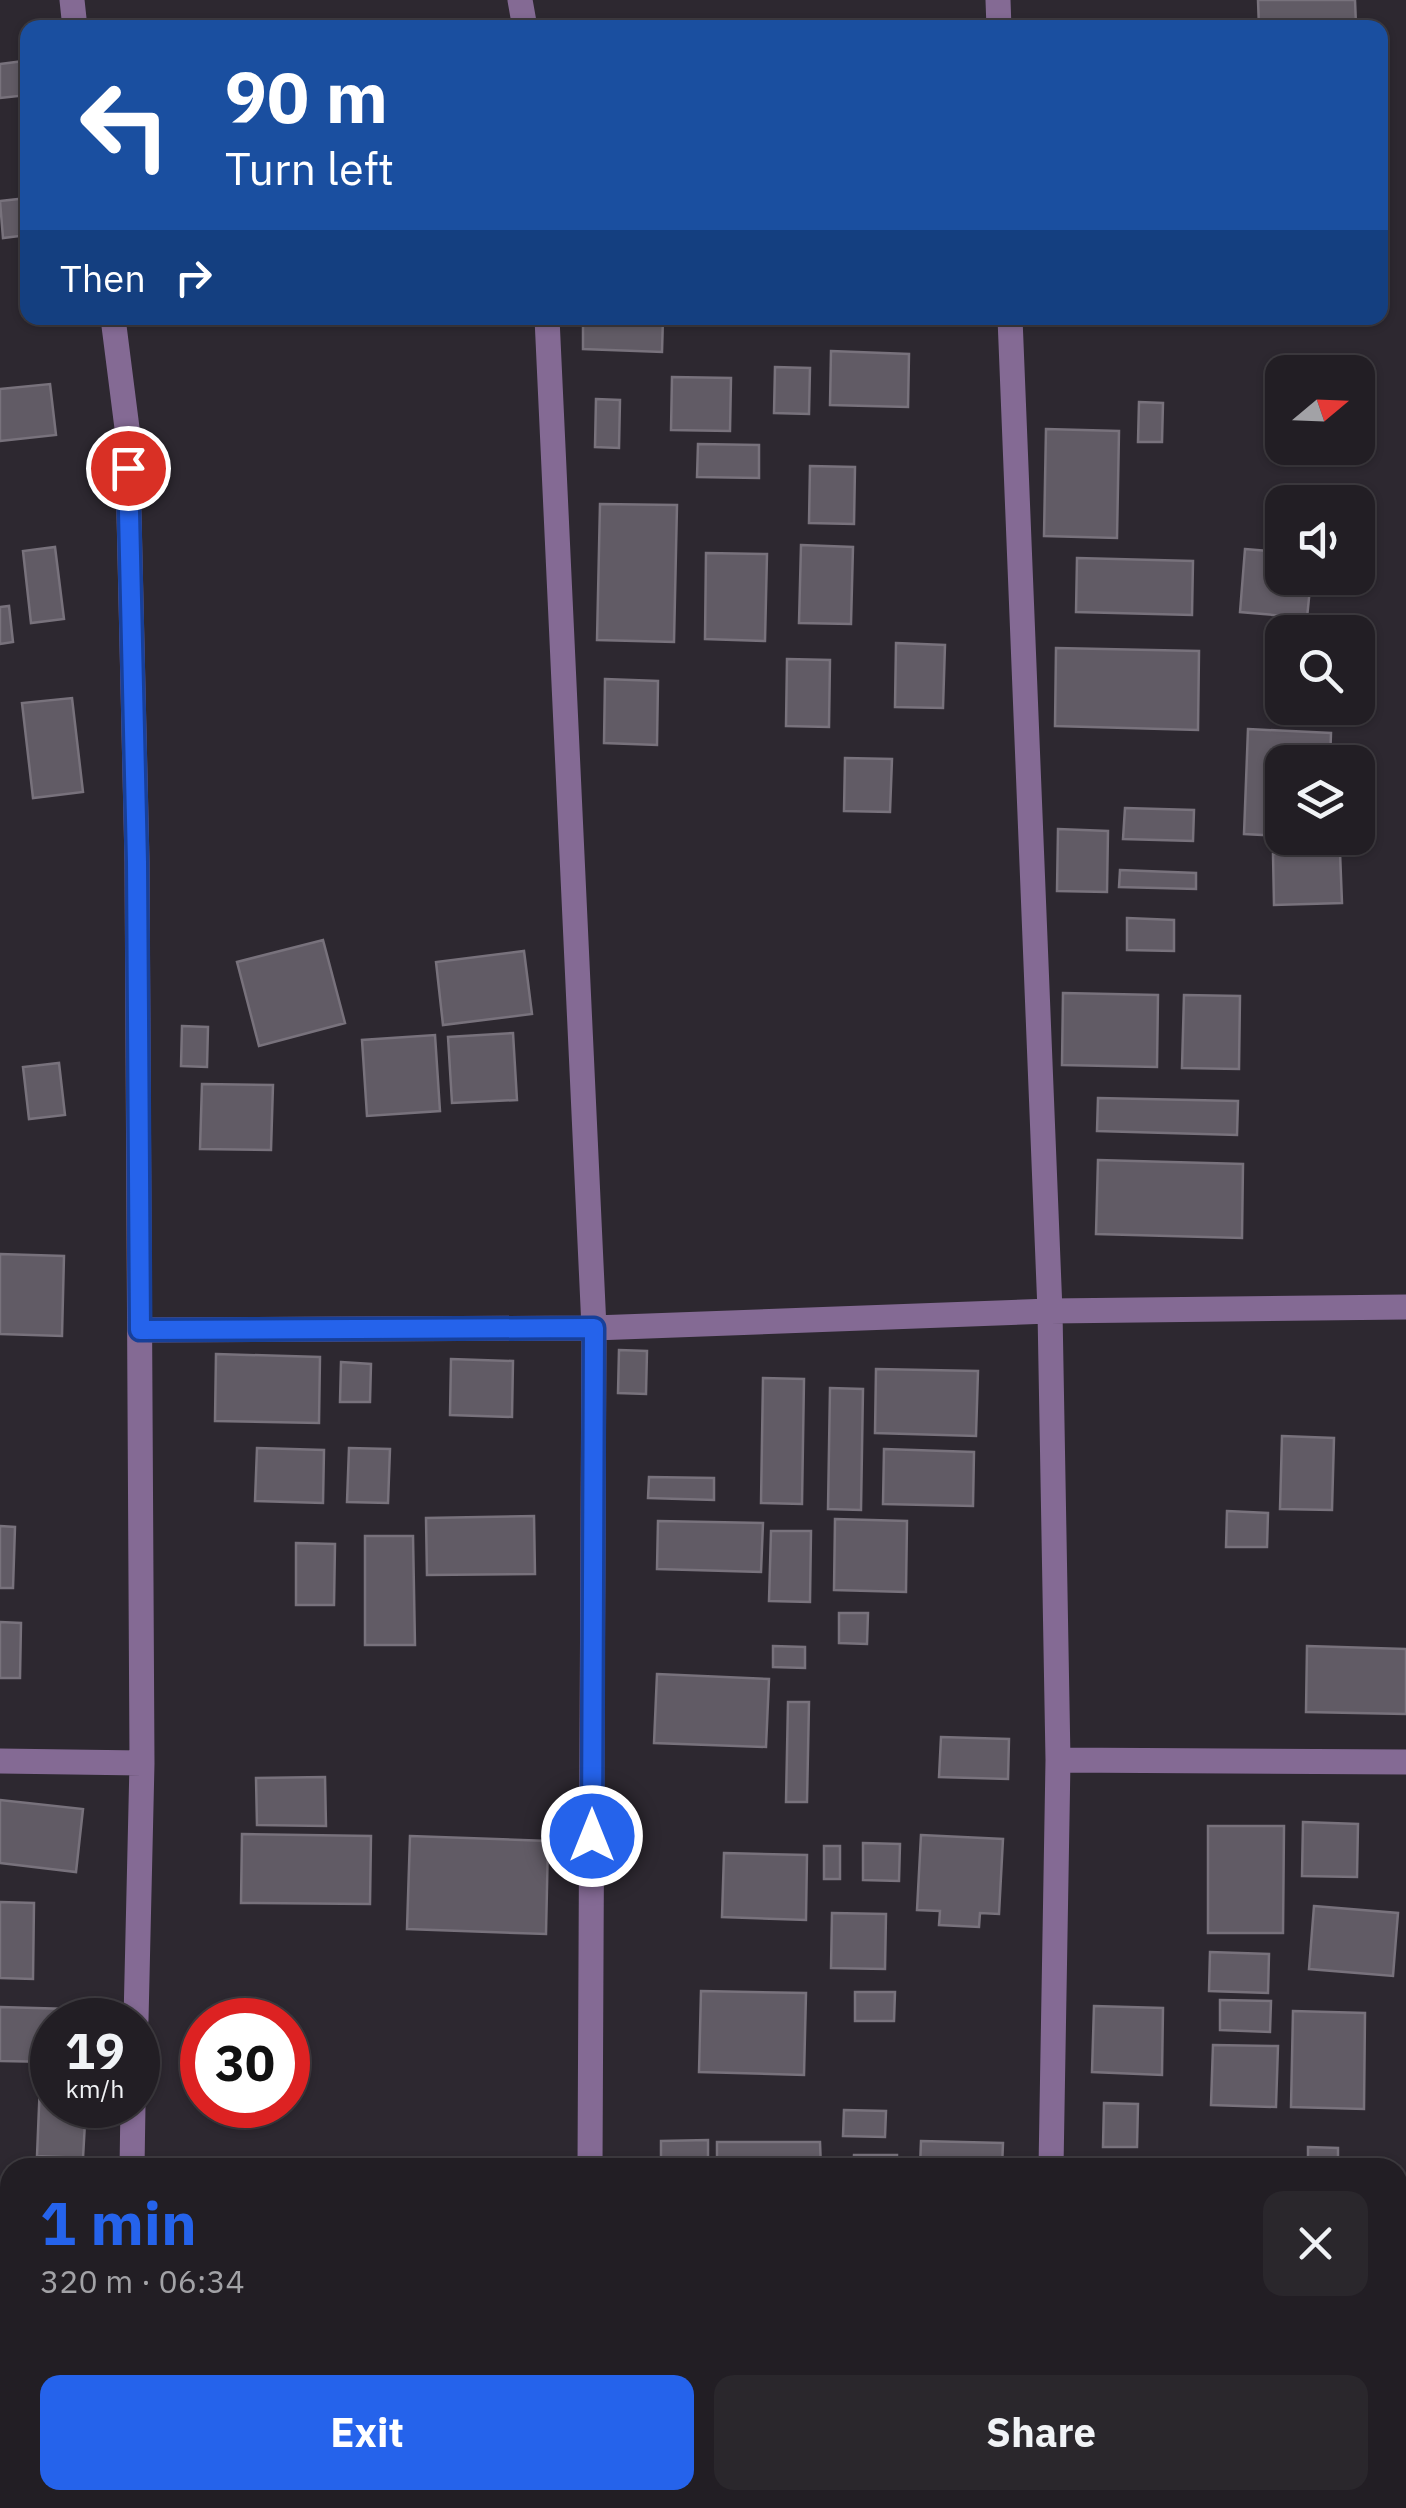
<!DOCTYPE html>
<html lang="en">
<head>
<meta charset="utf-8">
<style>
  body { margin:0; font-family:"IBM Plex Sans",sans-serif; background:#2a272c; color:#f1f3f6; height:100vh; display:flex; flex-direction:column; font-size:38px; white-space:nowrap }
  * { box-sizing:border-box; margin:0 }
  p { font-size:32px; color:#a2a2a6 }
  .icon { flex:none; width:55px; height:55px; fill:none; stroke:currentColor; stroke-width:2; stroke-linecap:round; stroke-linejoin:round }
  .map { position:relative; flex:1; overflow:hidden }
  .side { position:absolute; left:0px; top:2158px; width:1408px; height:352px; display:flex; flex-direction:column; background:#221e24; border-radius:30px 30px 0 0; box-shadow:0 2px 8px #0004,0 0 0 2px #3f3c41 }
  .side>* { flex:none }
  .guide { position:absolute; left:20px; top:20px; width:1368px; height:305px; border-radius:20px; box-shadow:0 2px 8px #0004,0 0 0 2px #3f3c41; background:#1a4fa0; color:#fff; overflow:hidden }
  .needle { width:65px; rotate:71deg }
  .fabs { position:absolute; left:1265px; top:355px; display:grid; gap:20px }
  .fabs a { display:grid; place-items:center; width:110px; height:110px; border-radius:20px; background:#221e24; box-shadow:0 2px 8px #0004,0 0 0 2px #3f3c41; font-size:50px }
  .speed { position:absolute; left:30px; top:1998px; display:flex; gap:20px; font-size:50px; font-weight:700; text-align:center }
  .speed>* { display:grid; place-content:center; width:130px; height:130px; border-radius:50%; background:#221e24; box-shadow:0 2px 8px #0004,0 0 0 2px #3f3c41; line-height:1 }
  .speed small { font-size:25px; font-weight:400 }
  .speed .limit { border:15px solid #d22; background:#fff; color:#111 }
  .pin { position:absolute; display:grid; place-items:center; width:85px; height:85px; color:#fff; margin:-42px; border:5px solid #fff; border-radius:50%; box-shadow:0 2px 10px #0007 }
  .me { position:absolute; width:110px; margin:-55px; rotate:0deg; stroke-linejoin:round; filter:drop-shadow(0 0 8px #0008) }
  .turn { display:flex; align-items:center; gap:35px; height:210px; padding:0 40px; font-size:45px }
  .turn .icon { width:130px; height:130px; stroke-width:2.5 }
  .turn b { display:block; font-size:70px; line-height:85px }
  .then { display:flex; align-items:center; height:95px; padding:0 40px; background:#0003; gap:20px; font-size:38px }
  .round { display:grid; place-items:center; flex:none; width:105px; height:105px; border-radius:20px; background:#2a272c }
  .overview { display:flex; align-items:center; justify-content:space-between; height:170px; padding:0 40px }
  h1 { font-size:60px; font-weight:700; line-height:75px; color:#2563eb }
  .cta { display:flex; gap:20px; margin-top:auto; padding:20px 40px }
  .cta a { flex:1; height:115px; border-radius:20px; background:#2563eb; color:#fff; font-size:40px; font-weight:700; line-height:115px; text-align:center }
  .cta a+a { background:#2a272c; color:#f1f3f6 }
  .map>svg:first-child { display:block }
  .building { fill:#615b65; stroke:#78727c; stroke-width:2.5 }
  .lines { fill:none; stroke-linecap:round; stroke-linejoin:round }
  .minor { stroke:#846a94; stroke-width:25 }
  .route-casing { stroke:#184099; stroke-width:25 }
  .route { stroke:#2563eb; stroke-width:18 }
</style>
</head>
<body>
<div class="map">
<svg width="1406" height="2508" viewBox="0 0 1406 2508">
  <rect width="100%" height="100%" fill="#2d2830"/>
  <path class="building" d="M 1258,0 L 1355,0 L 1356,25 L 1259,28 Z
    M 24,61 L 28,95 L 0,98 L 0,64 Z
    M 28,198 L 28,235 L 3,238 L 0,201 Z
    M 583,318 L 663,318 L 662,352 L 583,349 Z
    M 831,351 L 909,354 L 908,407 L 830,405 Z
    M 775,367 L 810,368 L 809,414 L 774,413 Z
    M 672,377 L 731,378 L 730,431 L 671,430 Z
    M 50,384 L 56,435 L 0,441 L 0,389 Z
    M 596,399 L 620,400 L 619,448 L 595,447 Z
    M 1139,402 L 1163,403 L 1162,442 L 1138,442 Z
    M 1046,429 L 1119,431 L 1117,538 L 1044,536 Z
    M 698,444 L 759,445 L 759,478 L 697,477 Z
    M 810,466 L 855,467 L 854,524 L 809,523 Z
    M 600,504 L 677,505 L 674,642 L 597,640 Z
    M 801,545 L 853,547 L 851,624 L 799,623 Z
    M 55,547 L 64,619 L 31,623 L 23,551 Z
    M 1245,549 L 1282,552 L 1282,578 L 1311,578 L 1307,618 L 1240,612 Z
    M 706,553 L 767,554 L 765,641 L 705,639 Z
    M 1077,558 L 1193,561 L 1192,615 L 1076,612 Z
    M 9,606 L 13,642 L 0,644 L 0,607 Z
    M 896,643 L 945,645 L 943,708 L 895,707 Z
    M 1056,648 L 1199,651 L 1198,730 L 1055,726 Z
    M 787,659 L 830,660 L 829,727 L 786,726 Z
    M 605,679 L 658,681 L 657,745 L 604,743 Z
    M 72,698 L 83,792 L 33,798 L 22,703 Z
    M 1248,729 L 1331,733 L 1330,762 L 1282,762 L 1282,836 L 1244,834 Z
    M 845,758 L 892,759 L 890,812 L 844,811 Z
    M 1125,808 L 1194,810 L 1193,841 L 1123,839 Z
    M 1058,829 L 1108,831 L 1107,892 L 1057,891 Z
    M 1340,852 L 1342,903 L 1274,905 L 1273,854 Z
    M 1120,870 L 1196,873 L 1196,889 L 1119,887 Z
    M 1127,918 L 1174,920 L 1174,951 L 1127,950 Z
    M 323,940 L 345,1023 L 259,1046 L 237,962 Z
    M 524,951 L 532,1014 L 443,1025 L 436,962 Z
    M 1063,993 L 1158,995 L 1157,1067 L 1062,1065 Z
    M 1184,995 L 1240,996 L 1239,1069 L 1182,1068 Z
    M 182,1026 L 208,1027 L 207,1067 L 181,1066 Z
    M 513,1033 L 517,1100 L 452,1103 L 448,1037 Z
    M 435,1035 L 440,1111 L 367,1116 L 362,1040 Z
    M 59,1063 L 65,1115 L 29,1119 L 23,1067 Z
    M 202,1084 L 273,1085 L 271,1150 L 200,1149 Z
    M 1098,1098 L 1238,1101 L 1237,1135 L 1097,1131 Z
    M 1098,1160 L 1243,1164 L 1242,1238 L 1096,1234 Z
    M 0,1254 L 64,1256 L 62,1336 L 0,1334 Z
    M 619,1350 L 647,1351 L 646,1394 L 618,1393 Z
    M 216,1354 L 320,1357 L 319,1423 L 215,1421 Z
    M 451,1359 L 513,1361 L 512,1417 L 450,1415 Z
    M 341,1362 L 371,1364 L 370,1402 L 340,1402 Z
    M 876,1369 L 978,1371 L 976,1436 L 875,1433 Z
    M 763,1378 L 804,1379 L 802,1504 L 761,1503 Z
    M 830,1388 L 863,1389 L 861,1510 L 828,1509 Z
    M 1282,1436 L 1334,1438 L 1332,1510 L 1280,1509 Z
    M 257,1448 L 324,1450 L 323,1503 L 255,1501 Z
    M 349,1448 L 390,1449 L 388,1503 L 347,1502 Z
    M 884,1449 L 974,1452 L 973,1506 L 883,1504 Z
    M 649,1477 L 714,1478 L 714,1500 L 648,1498 Z
    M 1227,1511 L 1268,1513 L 1267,1547 L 1226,1547 Z
    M 534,1516 L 535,1574 L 427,1575 L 426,1518 Z
    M 835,1519 L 907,1521 L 906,1592 L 834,1590 Z
    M 658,1521 L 763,1523 L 761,1572 L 657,1569 Z
    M 0,1526 L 15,1527 L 13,1588 L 0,1588 Z
    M 771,1531 L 811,1531 L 810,1602 L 769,1601 Z
    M 365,1536 L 413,1536 L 415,1645 L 365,1645 Z
    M 296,1543 L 335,1544 L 334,1605 L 296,1605 Z
    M 839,1613 L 868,1613 L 867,1644 L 839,1643 Z
    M 0,1622 L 21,1623 L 20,1678 L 0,1678 Z
    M 773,1646 L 805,1647 L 805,1668 L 773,1667 Z
    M 1307,1646 L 1406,1649 L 1406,1714 L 1306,1712 Z
    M 657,1674 L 769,1679 L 766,1747 L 654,1743 Z
    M 788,1702 L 809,1702 L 807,1802 L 786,1802 Z
    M 941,1737 L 1009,1739 L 1008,1779 L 939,1777 Z
    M 325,1777 L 326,1826 L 257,1825 L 256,1778 Z
    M 0,1800 L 83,1809 L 76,1872 L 0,1863 Z
    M 1303,1822 L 1358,1824 L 1357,1877 L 1302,1876 Z
    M 1208,1826 L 1284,1826 L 1283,1933 L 1208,1933 Z
    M 242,1834 L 371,1836 L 370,1904 L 241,1903 Z
    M 921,1835 L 1003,1839 L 999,1914 L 980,1913 L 979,1927 L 939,1925 L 940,1911 L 917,1910 Z
    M 410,1836 L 548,1841 L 546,1934 L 407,1929 Z
    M 863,1843 L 900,1844 L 899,1881 L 863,1880 Z
    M 824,1846 L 840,1846 L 840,1879 L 824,1879 Z
    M 724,1853 L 807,1855 L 806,1920 L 722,1917 Z
    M 0,1902 L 34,1903 L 33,1979 L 0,1978 Z
    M 1314,1906 L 1398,1913 L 1393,1976 L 1309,1969 Z
    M 832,1913 L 886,1914 L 885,1969 L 831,1968 Z
    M 1210,1952 L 1269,1954 L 1268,1993 L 1209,1991 Z
    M 701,1991 L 806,1993 L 804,2075 L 699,2072 Z
    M 855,1992 L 895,1992 L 894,2021 L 855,2021 Z
    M 1220,2000 L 1271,2001 L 1270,2032 L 1220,2030 Z
    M 1094,2006 L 1163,2008 L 1162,2075 L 1092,2072 Z
    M 0,2007 L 70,2009 L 70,2020 L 52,2020 L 52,2062 L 0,2061 Z
    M 1293,2011 L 1365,2013 L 1364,2109 L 1291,2107 Z
    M 1213,2045 L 1278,2046 L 1276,2107 L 1211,2105 Z
    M 40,2083 L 52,2083 L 52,2105 L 86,2105 L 83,2158 L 37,2156 Z
    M 1104,2103 L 1138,2104 L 1137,2147 L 1103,2147 Z
    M 844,2110 L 886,2111 L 885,2137 L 843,2136 Z
    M 708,2140 L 708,2168 L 661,2168 L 661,2141 Z
    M 921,2141 L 1003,2143 L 1002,2168 L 920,2168 Z
    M 717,2142 L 820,2142 L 821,2168 L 717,2168 Z
    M 1308,2147 L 1338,2148 L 1338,2168 L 1308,2168 Z
    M 854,2155 L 897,2155 L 897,2168 L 853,2168 Z
    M 366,2500 L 470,2500 L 469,2508 L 366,2508 Z"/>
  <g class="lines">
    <path class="minor" d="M 72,0 L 75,28
      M 520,0 L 525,28
      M 998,0 L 999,28
      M 113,318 L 127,428 L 137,862 L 142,1763 L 136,2020
      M 547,318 L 594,1328 L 590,2168
      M 1010,318 L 1050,1311 L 1058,1760 L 1051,2168
      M 140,1330 L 594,1328 L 1050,1311 L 1406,1307
      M 1058,1760 L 1406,1762
      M 0,1761 L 142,1763
      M 132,2168 L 133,2105
      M 1398,2239 L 1406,2240
      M 0,2242 L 10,2242
      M 129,2508 L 129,2500
      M 588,2508 L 588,2500
      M 1045,2508 L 1045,2500"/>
  </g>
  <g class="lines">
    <g class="route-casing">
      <path id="route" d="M 128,468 L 137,862 L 140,1330 L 594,1328 L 592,1836"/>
    </g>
    <use href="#route" class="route"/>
  </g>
</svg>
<div class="fabs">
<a><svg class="needle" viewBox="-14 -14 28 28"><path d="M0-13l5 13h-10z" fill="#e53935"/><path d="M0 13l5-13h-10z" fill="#a2a2a6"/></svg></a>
<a><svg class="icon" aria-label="sound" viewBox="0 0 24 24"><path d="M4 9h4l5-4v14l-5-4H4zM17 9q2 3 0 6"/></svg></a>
<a><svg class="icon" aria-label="search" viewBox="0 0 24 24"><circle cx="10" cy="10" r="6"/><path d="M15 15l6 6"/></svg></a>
<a><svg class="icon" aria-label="layers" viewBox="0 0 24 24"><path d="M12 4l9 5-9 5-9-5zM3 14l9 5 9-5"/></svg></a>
</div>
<div class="speed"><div>19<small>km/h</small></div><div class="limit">30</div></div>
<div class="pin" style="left:128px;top:468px;background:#d93025"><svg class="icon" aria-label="arrive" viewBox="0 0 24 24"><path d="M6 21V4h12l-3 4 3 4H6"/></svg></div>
<svg class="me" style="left:592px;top:1836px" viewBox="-20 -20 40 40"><circle r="17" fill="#2563eb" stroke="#fff" stroke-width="3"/><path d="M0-11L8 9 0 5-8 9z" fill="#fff"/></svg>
<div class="guide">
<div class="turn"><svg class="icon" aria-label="left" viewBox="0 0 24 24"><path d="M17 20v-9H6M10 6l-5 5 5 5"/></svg><div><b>90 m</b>Turn left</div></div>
<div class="then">Then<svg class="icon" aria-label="right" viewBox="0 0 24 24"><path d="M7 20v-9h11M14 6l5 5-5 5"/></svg></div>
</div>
<section class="side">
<div class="overview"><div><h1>1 min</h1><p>320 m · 06:34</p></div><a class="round"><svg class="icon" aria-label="close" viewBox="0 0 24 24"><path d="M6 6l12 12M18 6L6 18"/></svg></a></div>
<div class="cta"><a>Exit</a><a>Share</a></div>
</section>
</div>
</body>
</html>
